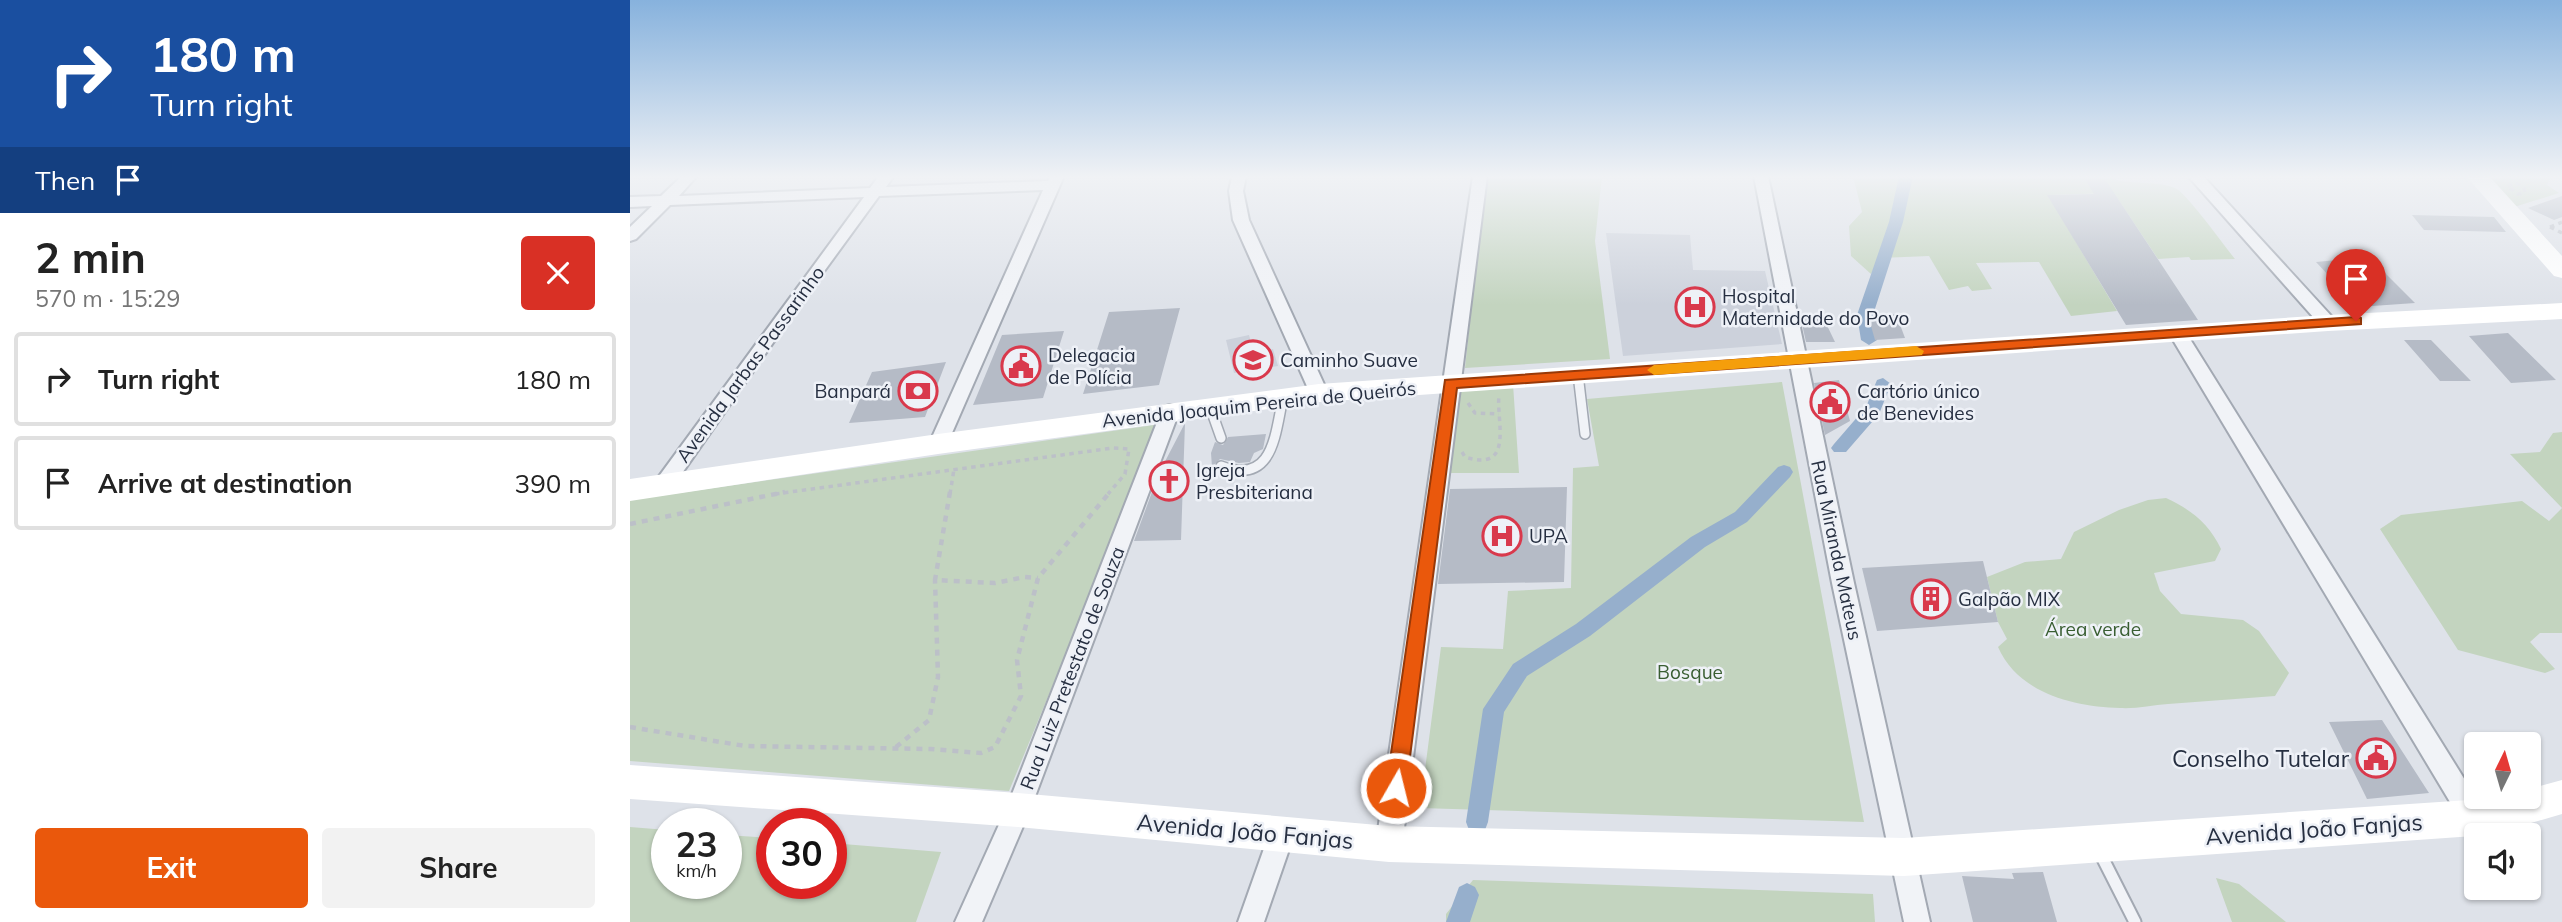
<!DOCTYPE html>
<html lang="en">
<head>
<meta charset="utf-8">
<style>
  body { margin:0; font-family:Mulish,sans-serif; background:#f2f2f2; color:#222; height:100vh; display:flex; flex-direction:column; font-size:26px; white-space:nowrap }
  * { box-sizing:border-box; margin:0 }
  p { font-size:23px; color:#767676 }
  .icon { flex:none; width:38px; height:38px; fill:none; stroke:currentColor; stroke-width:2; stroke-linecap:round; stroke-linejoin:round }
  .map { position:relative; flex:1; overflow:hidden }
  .details { display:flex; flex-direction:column; background:#fff; width:630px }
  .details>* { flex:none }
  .top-card { background:#1a4fa0; color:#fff; overflow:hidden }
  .needle { width:46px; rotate:5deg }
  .tools { position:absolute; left:1834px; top:732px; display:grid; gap:14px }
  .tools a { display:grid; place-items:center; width:77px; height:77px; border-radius:7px; background:#fff; box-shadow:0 2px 5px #0004; font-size:35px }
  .speed { position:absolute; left:21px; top:808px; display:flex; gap:14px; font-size:35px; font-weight:700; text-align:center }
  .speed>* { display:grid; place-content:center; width:91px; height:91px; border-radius:50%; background:#fff; box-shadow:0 2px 5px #0004; line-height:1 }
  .speed small { font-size:18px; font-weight:400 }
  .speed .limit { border:10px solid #d22; background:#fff; color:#111 }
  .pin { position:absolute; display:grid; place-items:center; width:60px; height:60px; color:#fff; margin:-72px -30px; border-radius:50% 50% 50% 0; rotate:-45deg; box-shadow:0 0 7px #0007 }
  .pin .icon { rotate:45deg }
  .me { position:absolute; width:77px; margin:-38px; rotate:8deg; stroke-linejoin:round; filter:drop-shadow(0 0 5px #0008) }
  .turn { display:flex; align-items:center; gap:24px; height:147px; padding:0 35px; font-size:32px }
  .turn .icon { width:91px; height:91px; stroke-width:2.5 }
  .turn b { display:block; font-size:49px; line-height:60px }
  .then { display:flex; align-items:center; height:66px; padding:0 35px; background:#0003; gap:14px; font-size:26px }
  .round { display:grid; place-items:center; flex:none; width:74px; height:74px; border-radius:7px; background:#f2f2f2 }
  .headline { display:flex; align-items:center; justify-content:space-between; height:119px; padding:0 35px }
  h1 { font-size:42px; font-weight:700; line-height:52px }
  .cta { display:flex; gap:14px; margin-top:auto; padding:14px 35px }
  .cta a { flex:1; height:80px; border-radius:7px; background:#ea580c; color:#fff; font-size:28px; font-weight:700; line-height:80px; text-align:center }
  .cta a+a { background:#f2f2f2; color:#222 }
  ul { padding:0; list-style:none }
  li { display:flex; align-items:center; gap:21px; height:94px; margin:0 14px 10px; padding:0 21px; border:4px solid #e0e0e0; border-radius:7px }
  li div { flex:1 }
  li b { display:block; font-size:26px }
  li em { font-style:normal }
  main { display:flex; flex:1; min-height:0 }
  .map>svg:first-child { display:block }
  .built { fill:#ccd1db }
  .green { fill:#c3d4bf }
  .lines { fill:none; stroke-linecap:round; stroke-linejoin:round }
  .canal { fill:#96afcc; fill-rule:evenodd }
  .building { fill:#b5bbc6 }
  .lane-far1-casing { stroke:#a3a9b3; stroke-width:12 }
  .lane-casing { stroke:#a3a9b3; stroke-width:15 }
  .street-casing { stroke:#a3a9b3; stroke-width:4 }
  .path-far1 { stroke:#bcc0c8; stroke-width:3.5; stroke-dasharray:4.5 4.5; stroke-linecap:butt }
  .path { stroke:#bcc0c8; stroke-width:4.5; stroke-dasharray:6 6; stroke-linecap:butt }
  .lane-far1 { stroke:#f1f3f7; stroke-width:9 }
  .lane { stroke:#f1f3f7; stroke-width:11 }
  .street { fill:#f1f3f7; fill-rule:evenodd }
  .secondary { fill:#fff; fill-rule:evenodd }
  .route { fill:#ea580c; stroke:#983908; stroke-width:2 }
  .slow { fill:#f59e0b }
  .labels { text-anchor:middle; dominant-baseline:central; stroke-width:5; stroke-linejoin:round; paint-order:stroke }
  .poi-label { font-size:19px; fill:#262f41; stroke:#eef1f7; text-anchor:start }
  .street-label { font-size:19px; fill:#262f41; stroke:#eef1f7 }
  .park-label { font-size:19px; fill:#395e32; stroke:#eef1f7 }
  .near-poi-label { font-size:23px; fill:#262f41; stroke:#eef1f7; text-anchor:end }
  .near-street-label { font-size:23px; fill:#262f41; stroke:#eef1f7 }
</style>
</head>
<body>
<main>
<section class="details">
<div class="top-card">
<div class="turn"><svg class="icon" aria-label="right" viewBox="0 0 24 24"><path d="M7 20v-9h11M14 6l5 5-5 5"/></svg><div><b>180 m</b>Turn right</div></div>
<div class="then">Then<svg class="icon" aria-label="arrive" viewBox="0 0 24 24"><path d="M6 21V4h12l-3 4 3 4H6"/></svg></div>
</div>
<div class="headline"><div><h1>2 min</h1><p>570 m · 15:29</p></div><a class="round" style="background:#d93025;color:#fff"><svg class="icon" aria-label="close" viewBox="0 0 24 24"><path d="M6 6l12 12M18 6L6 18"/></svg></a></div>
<ul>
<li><svg class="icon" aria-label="right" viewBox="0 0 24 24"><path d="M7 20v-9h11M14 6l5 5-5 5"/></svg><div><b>Turn right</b></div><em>180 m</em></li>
<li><svg class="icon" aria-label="arrive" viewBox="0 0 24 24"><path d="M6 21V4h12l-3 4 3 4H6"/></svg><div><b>Arrive at destination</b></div><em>390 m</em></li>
</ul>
<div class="cta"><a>Exit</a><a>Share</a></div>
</section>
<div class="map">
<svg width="1932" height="922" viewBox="0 0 1932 922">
  <rect width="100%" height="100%" fill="#dee2e9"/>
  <path class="built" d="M 976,233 L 1060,235 L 1063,270 L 1135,271 L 1152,344 L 993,356 Z
    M 619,335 L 624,353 L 643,349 L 648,366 L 604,373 L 596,340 Z"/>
  <path class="green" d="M 855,176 L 972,176 L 965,241 L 980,359 L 835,368 Z
    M 1223,176 L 1476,176 C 1500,187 1521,179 1545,188 C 1556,192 1595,247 1605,259 L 1561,260 L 1559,257 L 1528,259 L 1484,193 L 1418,195 L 1487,311 L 1441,316 L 1409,262 L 1346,263 L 1362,289 L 1342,291 L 1338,286 L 1319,290 L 1299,256 L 1250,258 L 1241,274 L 1221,256 L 1219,226 L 1232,212 Z
    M 1854,176 L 1921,176 L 1917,185 L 1929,193 L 1884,207 Z
    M 1152,382 L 1234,822 L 790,808 L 811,647 L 873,649 L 878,591 L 941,588 L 943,468 L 969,466 L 957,399 Z
    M 883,384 L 889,473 L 812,473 L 822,388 Z
    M 531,424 L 379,791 L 0,761 L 0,500 Z
    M 1932,432 L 1932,633 L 1910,633 L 1900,642 L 1925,669 L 1915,673 L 1828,650 L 1750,529 L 1771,515 L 1892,501 L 1919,521 L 1932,508 L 1880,454 L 1910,452 L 1923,433 Z
    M 1536,498 C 1562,510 1579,524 1591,549 L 1585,561 L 1524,573 L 1530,591 L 1551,614 L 1613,620 L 1629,631 L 1659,673 L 1645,696 C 1610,699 1574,701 1538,704 C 1522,705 1506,709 1490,708 C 1444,707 1388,693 1368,647 L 1377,639 L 1368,622 L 1357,577 L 1395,562 L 1431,559 L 1444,532 L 1489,510 L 1518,500 Z
    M 0,827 L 37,830 L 37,884 L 96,884 L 96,835 L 142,838 L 142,884 L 201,884 L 201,843 L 311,852 L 286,922 L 0,922 Z
    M 1586,878 L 1609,884 L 1656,922 L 1602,922 Z
    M 843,880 L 1243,894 L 1245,922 L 816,922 L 816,914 Z"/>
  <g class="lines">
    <path class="canal" d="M 1269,176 L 1283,176 L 1273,222 L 1243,315 L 1247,340 L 1239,345 L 1231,340 L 1227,315 L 1259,222 Z
      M 1253,378 L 1261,384 L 1249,414 L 1216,452 L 1204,452 L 1201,448 L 1204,444 L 1236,407 L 1247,380 Z
      M 1154,465 L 1160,467 L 1163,472 L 1160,477 L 1117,522 L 1075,547 L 960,636 L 897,676 L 874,712 L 858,822 L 855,830 L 847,833 L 839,830 L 836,822 L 853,709 L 883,664 L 946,624 L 1061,537 L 1105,512 L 1148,467 Z
      M 837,883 L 845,887 L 849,895 L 840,922 L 816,922 L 829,887 Z"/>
  </g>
  <path class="building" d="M 1453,176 L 1473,176 L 1568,320 L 1496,325 L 1417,195 L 1464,194 Z
    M 1932,196 L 1932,217 L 1924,220 L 1898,208 Z
    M 1782,215 L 1864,217 L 1876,232 L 1794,230 Z
    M 1739,257 L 1785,303 L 1728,307 L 1686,262 Z
    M 550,308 L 529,385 L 453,394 L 479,312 Z
    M 1191,313 L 1205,342 L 1176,342 L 1170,315 Z
    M 1266,314 L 1275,338 L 1245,340 L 1239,319 Z
    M 434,331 L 413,398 L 343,405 L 372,335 Z
    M 1878,333 L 1926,380 L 1881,383 L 1839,336 Z
    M 1774,340 L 1801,340 L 1841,381 L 1810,381 Z
    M 316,362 L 295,417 L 219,423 L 242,372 Z
    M 1209,380 L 1220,421 L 1195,435 L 1184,383 Z
    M 555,423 L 551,540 L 504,541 L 529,473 Z
    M 636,434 L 633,449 L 624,453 L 620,462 L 609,463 L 590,459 L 582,467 L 581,453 L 585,442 L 593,445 L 598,437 Z
    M 937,487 L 934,582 L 808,584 L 820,489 Z
    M 1353,561 L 1368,622 L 1247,631 L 1232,568 Z
    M 1752,720 L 1799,793 L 1737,799 L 1699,722 Z
    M 1413,872 L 1427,922 L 1343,922 L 1332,876 L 1384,879 L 1382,873 Z"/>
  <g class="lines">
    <g class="lane-far1-casing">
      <path id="lane-far1" d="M 948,374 L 955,434
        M 580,407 L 591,438
        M 591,466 C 644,486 645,433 653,398"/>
    </g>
    <g class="lane-casing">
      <path id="lane" d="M 1469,851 L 1505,922"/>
    </g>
    <g class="street-casing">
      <path id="street" d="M 52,176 L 67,176 L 49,196 L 240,188 L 249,176 L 264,176 L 256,187 L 418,181 L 420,176 L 434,176 L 315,449 L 301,449 L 299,444 L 413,190 L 249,196 L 168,307 L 41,489 L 34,491 L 27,489 L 24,484 L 27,479 L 234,197 L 40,205 L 6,239 L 0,241 L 0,227 L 22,206 L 0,207 L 0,197 L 31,196 Z
        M 602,176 L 616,176 L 613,191 L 619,220 L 698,393 L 695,397 L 683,397 L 680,393 L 603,220 L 599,191 Z
        M 843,176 L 857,176 L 772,844 L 768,853 L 759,857 L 750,853 L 746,844 Z
        M 1124,176 L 1138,176 L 1224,583 L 1300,922 L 1274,922 L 1202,583 Z
        M 1558,176 L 1573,176 L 1704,319 L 1707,323 L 1704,327 L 1692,327 Z
        M 1549,329 L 1555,331 L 1853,809 L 1857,818 L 1853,827 L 1844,830 L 1835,827 L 1540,335 Z
        M 540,405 L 547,407 L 549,412 L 400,810 L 352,922 L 325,922 L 377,807 L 531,412 L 533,407 Z
        M 651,823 L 660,826 L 664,835 L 634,922 L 608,922 L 642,826 Z"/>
    </g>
    <path class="path-far1" d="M 1886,183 L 1894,188 L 1895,193 L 1888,194 L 1877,186 Z
      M 1920,227 L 1932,233
      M 1920,227 L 1932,222
      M 838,403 L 845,413 L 869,414
      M 832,452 L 835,457 C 885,473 866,421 869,395
      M 145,494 L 483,448 L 499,449 L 495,474 L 478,494
      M 320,494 L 324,469"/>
    <path class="path" d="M 320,492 L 305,580 L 365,583 L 395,577 L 408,578
      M 0,524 L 155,492
      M 0,727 L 115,746 L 300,749 L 351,753 L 365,747 L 391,696 L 387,660 L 408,578 L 480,492
      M 266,747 L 299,720 L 308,677 L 305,580"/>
    <use href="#lane-far1" class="lane-far1"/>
    <use href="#lane" class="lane"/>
    <use href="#street" class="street"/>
    <path class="secondary" d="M 1836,176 L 1859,176 L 1932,256 L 1932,278 L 1924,276 Z
      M 1932,303 L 1932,319 L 1698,331 L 689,402 L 308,454 L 0,501 L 0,479 L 308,434 L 689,384 L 1698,315 Z
      M 0,765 L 388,793 L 759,826 L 1274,838 L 1899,796 L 1899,789 L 1932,780 L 1932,814 L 1884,828 L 1844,836 L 1274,876 L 759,862 L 388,827 L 0,799 Z"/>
  </g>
  <linearGradient id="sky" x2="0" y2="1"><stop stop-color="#87b2dd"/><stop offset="0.58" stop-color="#f0f2f5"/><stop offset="1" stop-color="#f0f2f5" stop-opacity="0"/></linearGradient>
  <rect width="1932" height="305" fill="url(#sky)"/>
  <path class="route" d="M 1726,317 L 1731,318 L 1731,324 L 827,388 L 776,788 L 774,795 L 766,798 L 759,795 L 756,788 L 815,380 Z"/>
  <path class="slow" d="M 1286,346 L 1294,351 L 1292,355 L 1024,375 L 1017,370 L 1024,365 Z"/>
  <defs>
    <g id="hospital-ring" transform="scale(2.0125)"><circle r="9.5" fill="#eef1f7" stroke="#d9394c" stroke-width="1.5"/><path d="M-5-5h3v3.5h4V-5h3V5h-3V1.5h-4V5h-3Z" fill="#d9394c"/></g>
    <g id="school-ring" transform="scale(2.0125)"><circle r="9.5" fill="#eef1f7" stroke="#d9394c" stroke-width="1.5"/><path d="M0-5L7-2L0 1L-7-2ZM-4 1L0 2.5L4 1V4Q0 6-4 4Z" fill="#d9394c"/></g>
    <g id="civic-ring" transform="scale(2.0125)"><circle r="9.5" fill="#eef1f7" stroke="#d9394c" stroke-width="1.5"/><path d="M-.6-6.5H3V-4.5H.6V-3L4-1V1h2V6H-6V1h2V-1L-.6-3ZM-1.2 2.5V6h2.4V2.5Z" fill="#d9394c"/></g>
    <g id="bank-ring" transform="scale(2.0125)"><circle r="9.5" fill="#eef1f7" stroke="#d9394c" stroke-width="1.5"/><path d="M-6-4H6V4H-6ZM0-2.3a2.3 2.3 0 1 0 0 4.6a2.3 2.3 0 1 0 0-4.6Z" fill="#d9394c"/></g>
    <g id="church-ring" transform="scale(2.0125)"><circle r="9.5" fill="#eef1f7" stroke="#d9394c" stroke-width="1.5"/><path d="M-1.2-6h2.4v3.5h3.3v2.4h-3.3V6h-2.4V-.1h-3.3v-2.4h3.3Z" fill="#d9394c"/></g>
    <g id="building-ring" transform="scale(2.0125)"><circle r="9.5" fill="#eef1f7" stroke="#d9394c" stroke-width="1.5"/><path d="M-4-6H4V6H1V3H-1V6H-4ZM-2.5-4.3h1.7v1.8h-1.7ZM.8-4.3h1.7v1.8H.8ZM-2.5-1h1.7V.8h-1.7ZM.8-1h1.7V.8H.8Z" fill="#d9394c"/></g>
  </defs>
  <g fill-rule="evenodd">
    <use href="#hospital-ring" x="1065" y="307"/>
    <use href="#school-ring" x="623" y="360"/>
    <use href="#civic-ring" x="391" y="366"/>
    <use href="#bank-ring" x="288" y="391"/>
    <use href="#civic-ring" x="1200" y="402"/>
    <use href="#church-ring" x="539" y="481"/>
    <use href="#hospital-ring" x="872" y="536"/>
    <use href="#building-ring" x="1301" y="599"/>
    <use href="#civic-ring" x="1746" y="758"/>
  </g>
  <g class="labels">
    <g class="poi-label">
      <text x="1092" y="296">Hospital<tspan x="1092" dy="22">Maternidade do Povo</tspan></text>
      <text x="418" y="355">Delegacia<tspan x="418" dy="22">de Polícia</tspan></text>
      <text x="650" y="360">Caminho Suave</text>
      <text x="261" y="391" text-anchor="end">Banpará</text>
      <text x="1227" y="391">Cartório único<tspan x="1227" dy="22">de Benevides</tspan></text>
      <text x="566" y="470">Igreja<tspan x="566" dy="22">Presbiteriana</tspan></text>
      <text x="899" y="536">UPA</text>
      <text x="1328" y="599">Galpão MIX</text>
    </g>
    <g class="street-label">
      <text transform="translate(120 364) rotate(-54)">Avenida Jarbas Passarinho</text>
      <text transform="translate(629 404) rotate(-6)">Avenida Joaquim Pereira de Queirós</text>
      <text transform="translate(1207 550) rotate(78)">Rua Miranda Mateus</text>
      <text transform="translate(442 668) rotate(-69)">Rua Luiz Pretestato de Souza</text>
    </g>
    <g class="park-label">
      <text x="1463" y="629">Área verde</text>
      <text x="1060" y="672">Bosque</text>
    </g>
    <g class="near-poi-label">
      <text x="1719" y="758">Conselho Tutelar</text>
    </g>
    <g class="near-street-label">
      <text transform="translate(1684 829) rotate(-4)">Avenida João Fanjas</text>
      <text transform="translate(615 831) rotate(5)">Avenida João Fanjas</text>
    </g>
  </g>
</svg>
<div class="tools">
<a><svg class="needle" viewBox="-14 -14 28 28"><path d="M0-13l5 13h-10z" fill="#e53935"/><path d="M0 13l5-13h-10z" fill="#767676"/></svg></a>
<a><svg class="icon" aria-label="sound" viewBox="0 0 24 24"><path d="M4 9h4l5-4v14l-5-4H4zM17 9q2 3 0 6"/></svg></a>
</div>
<div class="speed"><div>23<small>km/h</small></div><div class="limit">30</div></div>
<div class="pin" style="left:1726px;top:321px;background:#d93025"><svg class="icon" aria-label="arrive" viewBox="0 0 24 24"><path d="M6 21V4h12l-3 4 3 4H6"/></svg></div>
<svg class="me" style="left:766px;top:788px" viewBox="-20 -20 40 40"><circle r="17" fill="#ea580c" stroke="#fff" stroke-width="3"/><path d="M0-11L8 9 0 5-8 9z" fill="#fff"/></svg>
</div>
</main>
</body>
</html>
